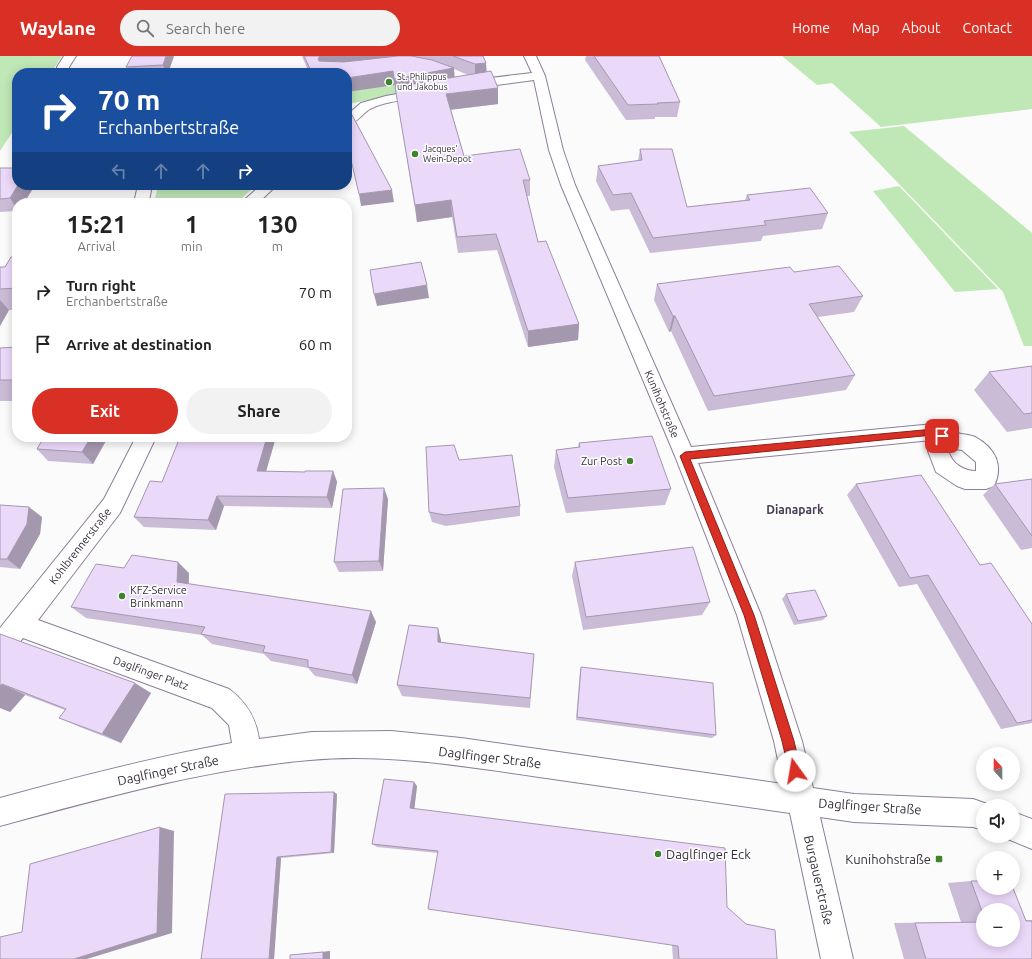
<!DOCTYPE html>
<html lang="en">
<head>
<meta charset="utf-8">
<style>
  body { margin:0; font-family:Ubuntu,sans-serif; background:#f2f2f2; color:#222; height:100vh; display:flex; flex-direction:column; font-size:15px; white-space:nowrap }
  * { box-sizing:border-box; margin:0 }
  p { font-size:13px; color:#767676 }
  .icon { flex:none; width:22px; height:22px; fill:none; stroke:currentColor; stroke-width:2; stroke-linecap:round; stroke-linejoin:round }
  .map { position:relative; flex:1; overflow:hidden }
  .drawer { position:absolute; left:12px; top:142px; width:340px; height:244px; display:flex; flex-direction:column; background:#fff; border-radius:16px; box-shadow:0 2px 10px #0003 }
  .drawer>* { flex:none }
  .hud { position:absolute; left:12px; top:12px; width:340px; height:122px; border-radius:16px; box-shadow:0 2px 10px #0003; background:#1a4fa0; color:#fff; overflow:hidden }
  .needle { width:26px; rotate:339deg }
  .tools { position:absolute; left:976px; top:691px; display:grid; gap:8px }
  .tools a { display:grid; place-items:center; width:44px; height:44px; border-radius:50%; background:#fff; box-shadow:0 2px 10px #0003; font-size:20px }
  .pin { position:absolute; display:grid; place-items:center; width:34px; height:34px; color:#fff; margin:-17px; border-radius:8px; box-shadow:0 2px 6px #0006 }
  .me { position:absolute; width:44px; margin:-22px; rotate:347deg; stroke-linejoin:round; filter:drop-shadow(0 0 3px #0008) }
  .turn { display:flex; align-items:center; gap:14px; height:84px; padding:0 20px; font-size:18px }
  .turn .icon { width:52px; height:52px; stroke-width:2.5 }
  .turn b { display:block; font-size:28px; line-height:34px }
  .lanes { display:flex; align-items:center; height:38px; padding:0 20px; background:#0003; justify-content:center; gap:20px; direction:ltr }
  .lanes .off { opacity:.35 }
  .eta { display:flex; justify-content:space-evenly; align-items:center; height:68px; text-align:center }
  .eta b { font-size:24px; font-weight:600; line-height:28px }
  .button { display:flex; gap:8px; margin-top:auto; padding:8px 20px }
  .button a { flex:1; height:46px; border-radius:24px; background:#d93025; color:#fff; font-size:16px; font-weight:600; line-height:46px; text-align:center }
  .button a+a { background:#f2f2f2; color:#222 }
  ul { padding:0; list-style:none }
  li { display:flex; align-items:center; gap:12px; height:52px; padding:0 20px }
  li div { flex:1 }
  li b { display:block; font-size:15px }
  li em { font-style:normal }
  header { display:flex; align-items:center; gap:24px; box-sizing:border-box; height:56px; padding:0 20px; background:#d93025; color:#fff }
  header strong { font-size:19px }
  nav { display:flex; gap:22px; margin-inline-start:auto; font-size:14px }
  .search { width:280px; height:36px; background:#f2f2f2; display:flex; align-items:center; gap:10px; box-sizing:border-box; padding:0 14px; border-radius:22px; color:#767676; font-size:15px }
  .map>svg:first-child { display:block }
  .green { fill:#c0e7b6 }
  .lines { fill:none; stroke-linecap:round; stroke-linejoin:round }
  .minor-casing { stroke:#8d7e99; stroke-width:2 }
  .minor { fill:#fff; fill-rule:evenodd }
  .wall { fill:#cabbd7; fill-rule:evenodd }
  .shaded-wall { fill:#a498af }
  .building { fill:#ebd9fa; stroke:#a498af }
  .route { fill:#d93025; stroke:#8d1f18 }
  .poi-dot { fill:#3e852a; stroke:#fff; stroke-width:1.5 }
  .labels { text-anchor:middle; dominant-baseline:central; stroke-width:3; stroke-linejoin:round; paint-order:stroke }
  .far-poi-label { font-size:9px; fill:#362f3b; stroke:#fff; text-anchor:start }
  .street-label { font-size:11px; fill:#362f3b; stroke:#fff }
  .poi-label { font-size:11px; fill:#362f3b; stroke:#fff; text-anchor:end }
  .neighbourhood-label { font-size:12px; font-weight:bold; fill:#4a3c55; stroke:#fff }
  .near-street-label { font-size:13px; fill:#362f3b; stroke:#fff }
  .near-poi-label { font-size:13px; fill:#362f3b; stroke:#fff; text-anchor:start }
</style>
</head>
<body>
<header>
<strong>Waylane</strong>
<div class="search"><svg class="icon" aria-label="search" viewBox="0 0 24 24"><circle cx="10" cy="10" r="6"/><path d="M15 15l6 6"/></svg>Search here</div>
<nav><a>Home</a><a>Map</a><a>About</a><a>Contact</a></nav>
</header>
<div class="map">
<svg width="1032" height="903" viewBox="0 0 1032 903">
  <rect width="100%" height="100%" fill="#fbfbfb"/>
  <path class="green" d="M 0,0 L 62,0 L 51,17 L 17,17 L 17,69 L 0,95 Z
    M 782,0 L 1032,0 L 1032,53 L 881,71 L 832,27 L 817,29 Z
    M 347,18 L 441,32 L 347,48 Z
    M 904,70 L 1032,177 L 1032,290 L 1024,290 L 1003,236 L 849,76 Z
    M 158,129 L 256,129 L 240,144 L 155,143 Z
    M 899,130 L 998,233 L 955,236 L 873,135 Z"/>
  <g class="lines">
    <g class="minor-casing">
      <path id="minor" d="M 64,0 L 76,0 L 69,11 L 69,17 L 57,17 L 57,11 Z
        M 524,0 L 536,0 L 545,20 L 563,94 L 575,129 L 691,391 L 934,368 C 941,370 947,374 954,376 C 961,379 969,378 975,381 C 995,392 1004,409 994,430 L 986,433 L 965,433 L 957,430 L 936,416 L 928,395 L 931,389 L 935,386 L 932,384 L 698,407 L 761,559 L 802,685 L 813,732 L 854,738 L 973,743 L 993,750 L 983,750 L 983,774 L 973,771 L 854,766 L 820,761 L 853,903 L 821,903 L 790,757 C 706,745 622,733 539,721 C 464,710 386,697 310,704 C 205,713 102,742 0,770 L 0,742 C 77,721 154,701 232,687 L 229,669 L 212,652 L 23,582 L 9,599 L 0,602 L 0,572 L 104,443 L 136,381 L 156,381 L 120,457 L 38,564 L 229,633 C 246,646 256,661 259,683 L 312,676 L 391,675 L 461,682 L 783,728 L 774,685 L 737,559 L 675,400 L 561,129 L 549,94 L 534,24 L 465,33 L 461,32 L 459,29 L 461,26 L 465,25 L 532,17 ZM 955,393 L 962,394 L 976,406 L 976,415 C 964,415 953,408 949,397 Z
        M 425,33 L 429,34 L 431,37 L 429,40 C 411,44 387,44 370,53 C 362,58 357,67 347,69 L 347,59 L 361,47 L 386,40 Z
        M 138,129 L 152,129 L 149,145 L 151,147 L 134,147 Z
        M 261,129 L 277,129 L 258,147 L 241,147 Z
        M 1013,756 L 1032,763 L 1032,793 L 1003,781 L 1002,780 L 1013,780 Z"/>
    </g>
    <use href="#minor" class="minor"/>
  </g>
  <path class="wall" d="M 174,0 L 168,17 L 129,17 L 126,11 Z
    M 302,0 L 483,0 L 486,15 L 498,48 L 451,54 L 464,100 L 530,124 L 530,140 L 527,140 L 538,186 L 579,268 L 578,284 L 528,291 L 497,194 L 458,197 L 452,161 L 417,166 L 395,29 L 347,17 L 309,17 ZM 454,13 L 468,19 L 454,21 Z
    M 586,0 L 659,0 L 680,46 L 677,61 L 655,61 L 655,63 L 626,64 L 585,4 Z
    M 640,93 L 687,151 L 745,144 L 747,139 L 828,157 L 822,173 L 763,180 L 761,185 L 650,197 L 629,153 L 611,155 L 596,125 L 598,110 L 638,105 Z
    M 0,112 L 17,129 L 35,129 L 24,147 L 17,147 L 17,155 L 0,156 Z
    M 17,201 L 17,254 L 9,254 L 0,270 L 0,211 L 5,211 Z
    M 794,216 L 863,240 L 854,256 L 818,261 L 855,319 L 846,334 L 708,355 L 671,275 L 669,276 L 654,244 L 657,228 Z
    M 17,291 L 17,345 L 0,345 L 0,292 Z
    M 1032,310 L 1032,372 L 1007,376 L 974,334 L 989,316 Z
    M 44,381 L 108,381 L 93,408 L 48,405 L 37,393 Z
    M 180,381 L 276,381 L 266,415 L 305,416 L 333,415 L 337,426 L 332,452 L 224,450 L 216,474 L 144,471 L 134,461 L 162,426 Z
    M 579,387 L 671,433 L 665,449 L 566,457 L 554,411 L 556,394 L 578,391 Z
    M 459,404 L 520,450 L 520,460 L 446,470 L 432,466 L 429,456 Z
    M 1032,423 L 1032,492 L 1021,494 L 983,439 L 995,428 Z
    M 856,428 L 980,509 L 1032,568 L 1032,667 L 1001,673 L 917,528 L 899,531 L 847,439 Z
    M 388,443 L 383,515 L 339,516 L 334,506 Z
    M 0,449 L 42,461 L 40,478 L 20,513 L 0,511 Z
    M 575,506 L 710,546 L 702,559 L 583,574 L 572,520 Z
    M 124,512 L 189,517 L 189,528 L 376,566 L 357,628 L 315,620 L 308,612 L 271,605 L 264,598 L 212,588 L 202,579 L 86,562 L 71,551 Z
    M 786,538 L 827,560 L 823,564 L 794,569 L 782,543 Z
    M 0,578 L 151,637 L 121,687 L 80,671 L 59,662 L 65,654 L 25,639 L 10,656 Z
    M 441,584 L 441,586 L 534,598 L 530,652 L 402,640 L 397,629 Z
    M 581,611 L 716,679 L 712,682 L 576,664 L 580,615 Z
    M 417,730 L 414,753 L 727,851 L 777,903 L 673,903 L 672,889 L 438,797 L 377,791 L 372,788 Z
    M 225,738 L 337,738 L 334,797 L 281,802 L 274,903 L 201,903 Z
    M 971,825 L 1025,864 L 1032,864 L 1032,903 L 904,903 L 894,867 L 961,866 L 948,827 ZM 983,854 L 1013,884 L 983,884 Z
    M 330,895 L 330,903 L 290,903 L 290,899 Z"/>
  <path class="shaded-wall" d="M 166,0 L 174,0 L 168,17 L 166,17 L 163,9 Z
    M 320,0 L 408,0 L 324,13 L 318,3 Z
    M 486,7 L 487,20 L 475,21 L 475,8 Z
    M 454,12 L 455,26 L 396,37 L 394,23 Z
    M 393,15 L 395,29 L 347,36 L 347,22 Z
    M 498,32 L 498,48 L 447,54 L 446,38 Z
    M 18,129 L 35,129 L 24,147 L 17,147 L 17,153 L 10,142 Z
    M 392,134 L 394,146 L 361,150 L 359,138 Z
    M 451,144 L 452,161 L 417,166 L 415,149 Z
    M 427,229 L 429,242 L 377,250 L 374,238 Z
    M 0,244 L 9,254 L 0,270 Z
    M 673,260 L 675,260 L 671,275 L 669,276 Z
    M 579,268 L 578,284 L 528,291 L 528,275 Z
    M 91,381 L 108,381 L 93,408 L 82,396 Z
    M 267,381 L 276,381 L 263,426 L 257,415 Z
    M 333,415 L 337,426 L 332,452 L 327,441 Z
    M 384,432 L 388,443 L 383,515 L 379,505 Z
    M 217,440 L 224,450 L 216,474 L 208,464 Z
    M 29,451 L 42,461 L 40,478 L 20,513 L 7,503 Z
    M 178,506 L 189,517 L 188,537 L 177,526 Z
    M 371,555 L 376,566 L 357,628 L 352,619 Z
    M 438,572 L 441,584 L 441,598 L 438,586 Z
    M 135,627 L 151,637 L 121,687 L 102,678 Z
    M 2,628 L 25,639 L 10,656 L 0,652 L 0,630 Z
    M 414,726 L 417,730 L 414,756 L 410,752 Z
    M 334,736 L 337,738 L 334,797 L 331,796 Z
    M 160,771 L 174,775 L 172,877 L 87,903 L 74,903 Z
    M 277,801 L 281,802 L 274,903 L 269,903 Z
    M 330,895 L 330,903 L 323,903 L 323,896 Z"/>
  <path class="building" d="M 132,0 L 166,0 L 163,9 L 126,11 Z
    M 304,0 L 320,0 L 318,3 L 319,5 L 344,6 L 398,0 L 411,0 L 432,4 L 454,12 L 394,23 L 393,15 L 347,22 L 347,17 L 312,17 Z
    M 453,0 L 483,0 L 486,7 L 475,8 Z
    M 594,0 L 659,0 L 680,46 L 657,47 L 658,48 L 628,49 Z
    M 491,15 L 498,32 L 446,38 L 464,100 L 520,93 L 530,124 L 523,124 L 538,186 L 546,185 L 579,268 L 528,275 L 496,178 L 457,181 L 451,144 L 415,149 L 395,31 Z
    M 351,57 L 392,134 L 359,138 L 348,91 L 350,90 L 347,70 L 347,58 Z
    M 640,93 L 672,93 L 687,151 L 750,144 L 747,139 L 810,132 L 828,157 L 764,165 L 766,169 L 653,182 L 631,137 L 613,139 L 598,110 L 642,104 Z
    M 0,112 L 17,112 L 17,129 L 18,129 L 10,142 L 0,143 Z
    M 11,201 L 17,201 L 17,232 L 0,233 L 0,211 L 5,211 Z
    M 421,206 L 427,229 L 374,238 L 370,214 Z
    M 839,210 L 863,240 L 809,248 L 855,319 L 714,340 L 675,260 L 673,260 L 657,228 L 790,211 L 794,216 Z
    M 17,291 L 17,324 L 0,324 L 0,292 Z
    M 1032,310 L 1032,357 L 1024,358 L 989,316 Z
    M 652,380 L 671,433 L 568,442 L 556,394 L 580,391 L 579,387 Z
    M 44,381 L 91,381 L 82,396 L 37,393 Z
    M 180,381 L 267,381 L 257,415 L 305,416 L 305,415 L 333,415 L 327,441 L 217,440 L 208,464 L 134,461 L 150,425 L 162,426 Z
    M 454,389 L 459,404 L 512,399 L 520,450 L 445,459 L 429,456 L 426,391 Z
    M 921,419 L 980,509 L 991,507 L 1032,568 L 1032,664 L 1017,667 L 928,519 L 910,522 L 856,428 Z
    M 1032,423 L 1032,480 L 995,428 Z
    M 384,432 L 379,505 L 334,506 L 343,433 Z
    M 0,449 L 29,451 L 27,468 L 7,503 L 0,503 Z
    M 693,491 L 710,546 L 586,561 L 575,506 Z
    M 132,499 L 178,506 L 177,526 L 371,555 L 352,619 L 308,611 L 308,604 L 263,596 L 265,590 L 201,578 L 205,571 L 71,551 L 96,508 L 124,512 Z
    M 815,534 L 827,560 L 798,565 L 786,538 Z
    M 409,569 L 438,572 L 438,586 L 534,598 L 530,642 L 397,629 Z
    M 0,578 L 135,627 L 102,678 L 59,662 L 66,653 L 2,628 L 0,630 Z
    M 581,611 L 713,627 L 716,679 L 577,661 Z
    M 384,723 L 414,726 L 410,752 L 725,792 L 727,851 L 746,868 L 775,874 L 777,903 L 679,903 L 678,890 L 428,853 L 438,795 L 372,788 Z
    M 334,736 L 331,796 L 277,801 L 269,903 L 201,903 L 225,738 Z
    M 160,771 L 157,877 L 74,903 L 0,903 L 0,881 L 22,876 L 30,808 Z
    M 971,825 L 983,825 L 983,832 L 1013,832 L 1026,865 L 1032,865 L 1032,903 L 926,903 L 915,867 L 983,866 L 983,884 L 1013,884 L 1013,854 L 983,854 L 983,858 Z
    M 323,896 L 323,903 L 290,903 L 290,899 Z"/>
  <path class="route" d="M 934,373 L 945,378 L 947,380 L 945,382 L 942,383 L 933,379 L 690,403 L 754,559 L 794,685 L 801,715 L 799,719 L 795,720 L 791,719 L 789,715 L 782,685 L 744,559 L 680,400 L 685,396 Z"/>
  <g class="poi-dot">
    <circle cx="389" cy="26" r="4"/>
    <circle cx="415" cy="98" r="4"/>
    <circle cx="630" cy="405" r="4"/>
    <circle cx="122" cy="540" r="4"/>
    <circle cx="658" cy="798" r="4"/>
    <rect x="935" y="799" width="8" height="8" rx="2"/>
  </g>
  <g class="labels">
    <g class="far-poi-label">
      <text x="397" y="21">St. Philippus<tspan x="397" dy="10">und Jakobus</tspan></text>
      <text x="423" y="93">Jacques’<tspan x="423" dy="10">Wein-Depot</tspan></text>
    </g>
    <g class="street-label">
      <text transform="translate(662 348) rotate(67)">Kunihohstraße</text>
      <text transform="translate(80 490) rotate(-52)">Kohlbrennerstraße</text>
      <text transform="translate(151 617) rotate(20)">Daglfinger Platz</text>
    </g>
    <g class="poi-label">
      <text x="622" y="405">Zur Post</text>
      <text x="130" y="534" text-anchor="start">KFZ-Service<tspan x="130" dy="13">Brinkmann</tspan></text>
    </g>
    <g class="neighbourhood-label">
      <text x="795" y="453">Dianapark</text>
    </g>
    <g class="near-street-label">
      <text transform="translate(490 701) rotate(7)">Daglfinger Straße</text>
      <text transform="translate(168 714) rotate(-12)">Daglfinger Straße</text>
      <text transform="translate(870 750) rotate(4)">Daglfinger Straße</text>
      <text transform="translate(819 824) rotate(77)">Burgauerstraße</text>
    </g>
    <g class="near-poi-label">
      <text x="666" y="798">Daglfinger Eck</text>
      <text x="931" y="803" text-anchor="end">Kunihohstraße</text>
    </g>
  </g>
</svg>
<div class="tools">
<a><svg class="needle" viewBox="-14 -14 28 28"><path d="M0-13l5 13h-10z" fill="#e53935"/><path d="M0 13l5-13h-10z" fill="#767676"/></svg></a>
<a><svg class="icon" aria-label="sound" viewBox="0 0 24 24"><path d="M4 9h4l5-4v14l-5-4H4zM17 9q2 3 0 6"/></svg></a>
<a>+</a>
<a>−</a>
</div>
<div class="pin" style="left:942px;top:380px;background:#d93025"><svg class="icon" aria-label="arrive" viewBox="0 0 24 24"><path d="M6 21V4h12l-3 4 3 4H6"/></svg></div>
<svg class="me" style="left:795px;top:715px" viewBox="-20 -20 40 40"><circle r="19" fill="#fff"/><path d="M0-13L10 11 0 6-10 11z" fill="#d93025"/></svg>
<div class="hud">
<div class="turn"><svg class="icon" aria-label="right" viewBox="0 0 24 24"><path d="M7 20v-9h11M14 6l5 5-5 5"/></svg><div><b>70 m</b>Erchanbertstraße</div></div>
<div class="lanes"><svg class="icon off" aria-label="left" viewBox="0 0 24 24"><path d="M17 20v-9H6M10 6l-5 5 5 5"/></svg><svg class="icon off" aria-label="ahead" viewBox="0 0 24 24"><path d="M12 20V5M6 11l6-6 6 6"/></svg><svg class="icon off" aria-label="ahead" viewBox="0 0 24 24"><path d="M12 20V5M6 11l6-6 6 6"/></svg><svg class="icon" aria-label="right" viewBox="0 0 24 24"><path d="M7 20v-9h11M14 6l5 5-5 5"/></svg></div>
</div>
<section class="drawer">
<div class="eta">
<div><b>15:21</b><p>Arrival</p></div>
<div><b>1</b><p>min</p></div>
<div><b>130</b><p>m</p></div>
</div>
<ul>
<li><svg class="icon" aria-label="right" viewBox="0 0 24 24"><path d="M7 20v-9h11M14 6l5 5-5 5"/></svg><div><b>Turn right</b><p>Erchanbertstraße</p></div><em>70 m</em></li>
<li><svg class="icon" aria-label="arrive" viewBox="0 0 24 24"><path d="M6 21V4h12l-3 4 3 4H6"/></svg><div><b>Arrive at destination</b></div><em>60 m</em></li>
</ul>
<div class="button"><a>Exit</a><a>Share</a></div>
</section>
</div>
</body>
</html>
